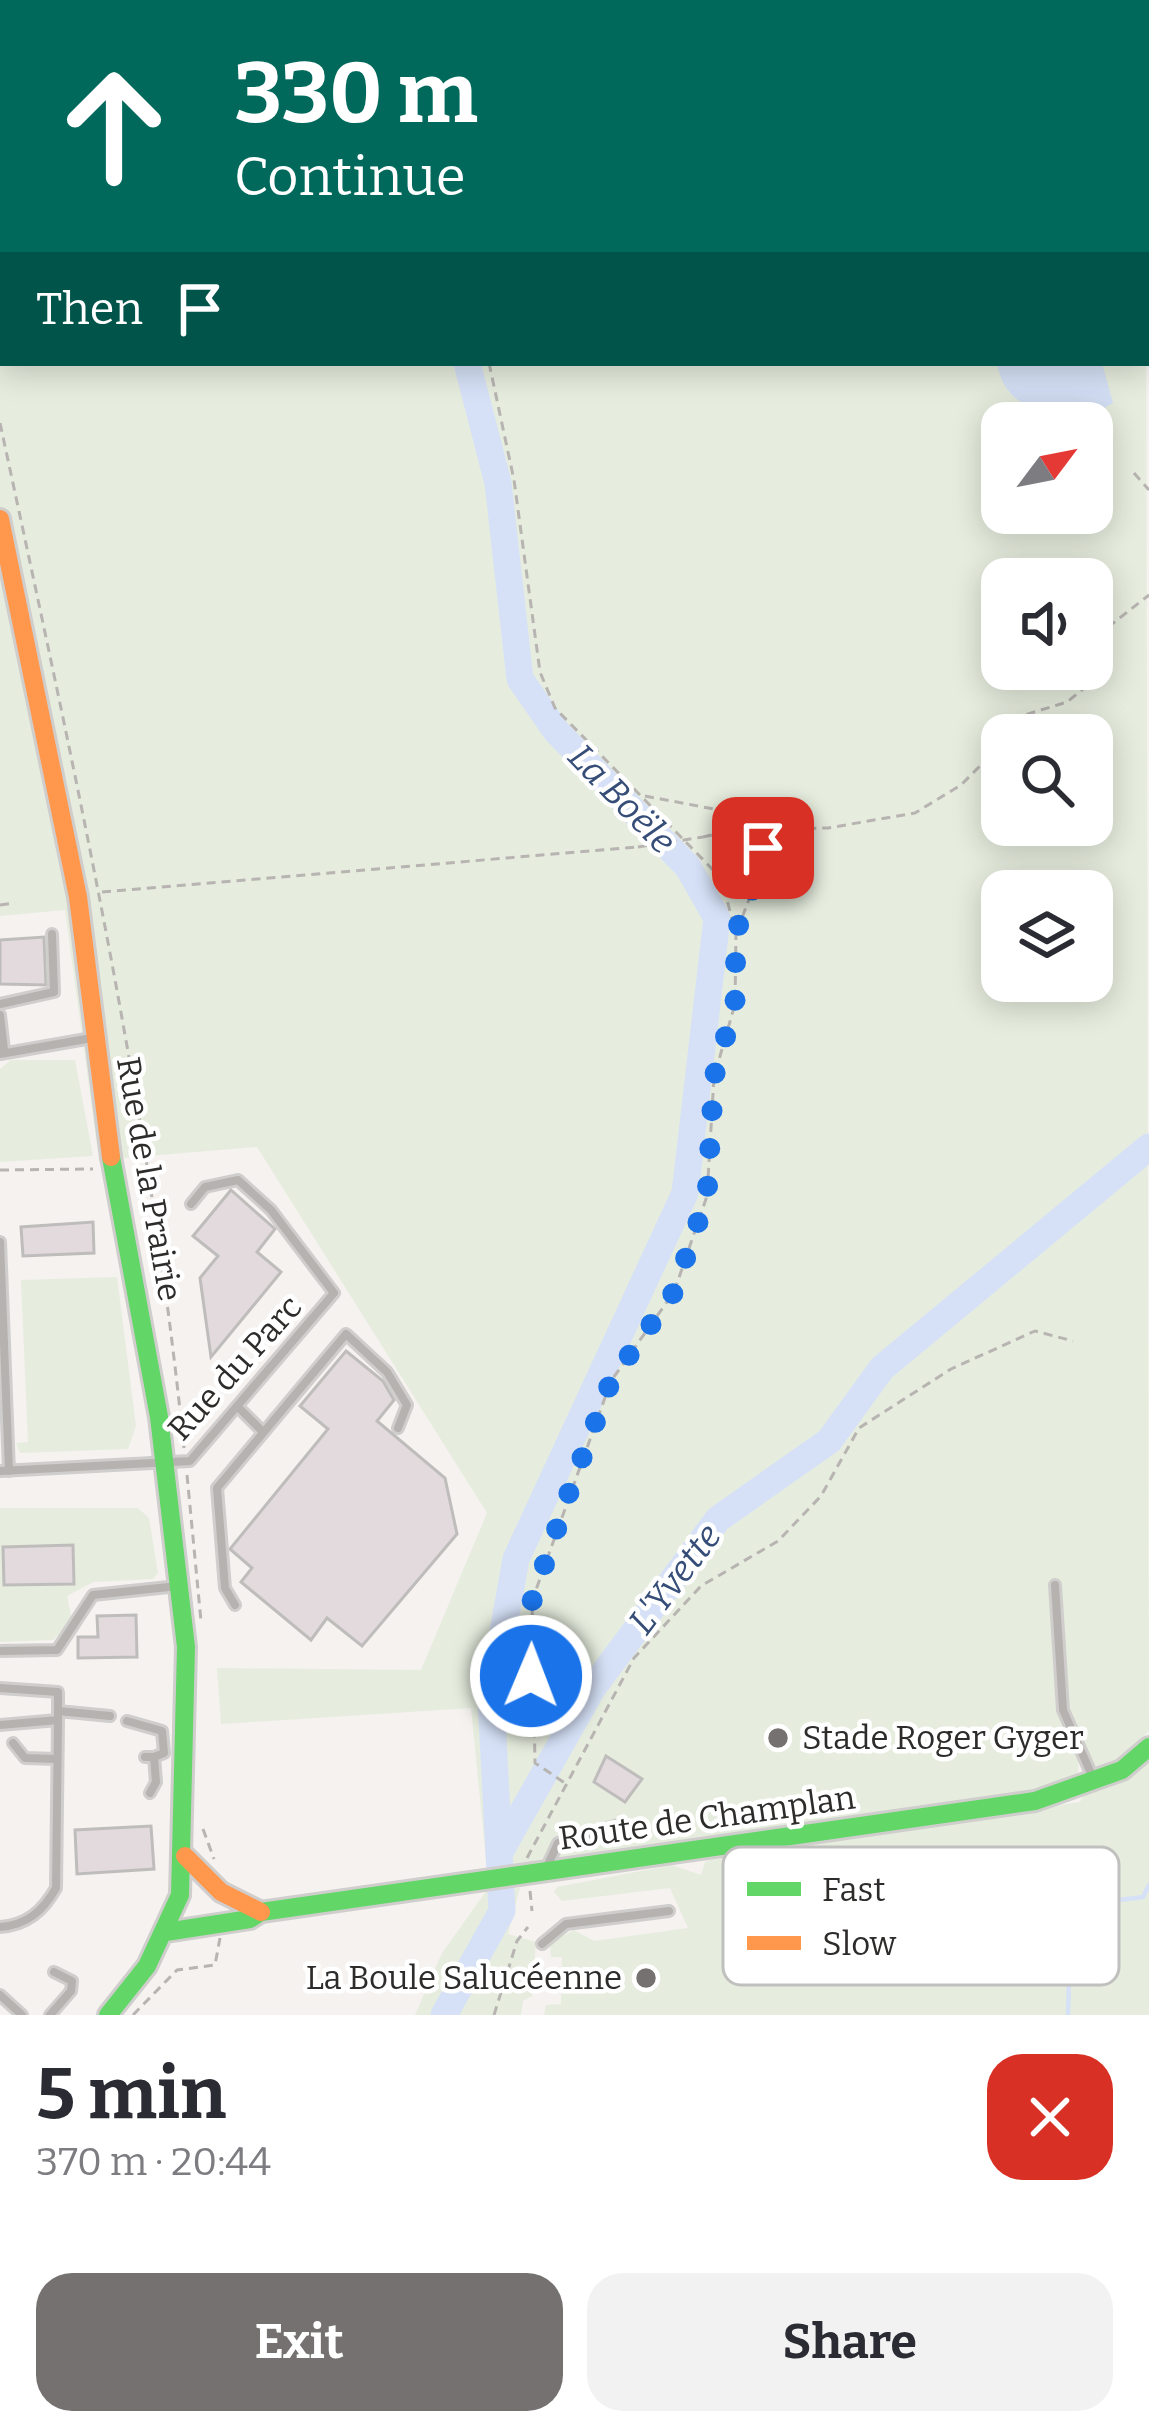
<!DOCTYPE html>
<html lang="en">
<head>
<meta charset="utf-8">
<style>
  body { margin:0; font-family:Bitter,serif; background:#f2f2f3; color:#2b2b33; height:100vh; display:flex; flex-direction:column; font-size:45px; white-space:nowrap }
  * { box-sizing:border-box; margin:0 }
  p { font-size:39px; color:#7c7c81 }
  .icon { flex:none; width:66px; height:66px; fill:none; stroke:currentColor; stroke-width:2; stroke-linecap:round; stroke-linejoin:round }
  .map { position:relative; height:2015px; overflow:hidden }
  .sheet { display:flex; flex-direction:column; background:#fff; flex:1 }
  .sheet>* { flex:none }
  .top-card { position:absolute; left:0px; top:0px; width:1149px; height:366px; box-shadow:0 6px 30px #0003; background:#00695c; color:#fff; overflow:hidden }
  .needle { width:78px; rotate:58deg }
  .buttons { position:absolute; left:981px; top:402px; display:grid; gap:24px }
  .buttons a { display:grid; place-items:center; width:132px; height:132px; border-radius:24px; background:#fff; box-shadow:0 6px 30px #0003; font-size:60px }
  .pin { position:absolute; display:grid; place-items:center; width:102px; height:102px; color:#fff; margin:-51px; border-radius:24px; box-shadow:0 6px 18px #0006 }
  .me { position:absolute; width:132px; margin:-66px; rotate:1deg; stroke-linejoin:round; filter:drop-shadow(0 0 9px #0008) }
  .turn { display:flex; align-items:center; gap:42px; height:252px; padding:0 36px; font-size:54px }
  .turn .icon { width:156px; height:156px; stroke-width:2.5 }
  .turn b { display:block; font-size:84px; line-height:102px }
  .then { display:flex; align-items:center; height:114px; padding:0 36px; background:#0003; gap:24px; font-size:45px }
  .round { display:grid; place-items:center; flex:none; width:126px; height:126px; border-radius:36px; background:#f2f2f3 }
  .overview { display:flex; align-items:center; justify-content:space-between; height:204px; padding:0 36px }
  h1 { font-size:72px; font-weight:700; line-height:90px }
  .action { display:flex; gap:24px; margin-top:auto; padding:24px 36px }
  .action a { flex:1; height:138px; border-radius:36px; background:#747170; color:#fff; font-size:48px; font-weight:700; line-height:138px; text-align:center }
  .action a+a { background:#f2f2f3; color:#2b2b33 }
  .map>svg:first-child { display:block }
  .green { fill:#e6edde; fill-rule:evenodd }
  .water { fill:#d6e1f7 }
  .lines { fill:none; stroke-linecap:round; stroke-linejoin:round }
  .stream { stroke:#d6e1f7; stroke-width:4.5 }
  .river { stroke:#d6e1f7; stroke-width:27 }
  .building { fill:#e2dadd; stroke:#bfbdbc; stroke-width:3 }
  .lane-casing { stroke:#d0cecd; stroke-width:14 }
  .fast-casing { stroke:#d0cecd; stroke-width:24 }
  .slow-casing { stroke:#d0cecd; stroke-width:24 }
  .path { stroke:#b7b4b1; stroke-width:3; stroke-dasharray:9 6; stroke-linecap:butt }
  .lane { stroke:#b6b2af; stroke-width:8 }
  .fast { stroke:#63d668; stroke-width:18 }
  .slow { stroke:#ff974d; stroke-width:18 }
  .path-bridge { stroke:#b7b4b1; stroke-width:3; stroke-dasharray:9 6; stroke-linecap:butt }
  .route { stroke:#1a73e8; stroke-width:21; stroke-dasharray:0 37.8 }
  .poi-dot { fill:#747170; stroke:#fff; stroke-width:4.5 }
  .labels { text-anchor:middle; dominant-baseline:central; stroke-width:9; stroke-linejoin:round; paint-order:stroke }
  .street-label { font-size:33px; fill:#2e2c2b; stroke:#fff }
  .poi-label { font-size:33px; fill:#2e2c2b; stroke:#fff; text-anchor:start }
  .water-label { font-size:36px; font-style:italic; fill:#354d77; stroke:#fff }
  .key { fill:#fff; stroke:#c0c0bf; stroke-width:3 }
  .key-label { font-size:33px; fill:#2e2c2b }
</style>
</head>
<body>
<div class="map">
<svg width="1149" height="2015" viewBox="0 0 1149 2015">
  <rect width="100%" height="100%" fill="#f5f2f0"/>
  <path class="green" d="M 0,0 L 1114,0 L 3,3 L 3,363 L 1146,363 L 1146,228 L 1149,1731 L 1135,1744 L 1149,1745 L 1149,2015 L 544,2015 L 546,2005 L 561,2004 L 562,1957 L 551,1957 L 550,1943 L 574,1930 L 594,1941 L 688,1928 L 670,1888 L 562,1901 L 554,1892 L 557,1887 L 672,1865 L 701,1875 L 705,1862 L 714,1858 L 1080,1802 L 1088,1787 L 1079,1755 L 1077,1785 L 487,1870 L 471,1708 L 221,1724 L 217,1668 L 421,1670 L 487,1513 L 257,1147 L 99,1160 L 65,910 L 0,916 ZM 1002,423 L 1092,423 L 1092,513 L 1002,513 ZM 1002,579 L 1092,579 L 1092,669 L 1002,669 ZM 1002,735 L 1092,735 L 1092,825 L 1002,825 ZM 1002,891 L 1092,891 L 1092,981 L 1002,981 Z
    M 11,1060 L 75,1060 L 93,1156 L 0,1162 L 0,1069 Z
    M 117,1277 L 136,1426 L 128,1449 L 20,1453 L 16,1443 L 28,1442 L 21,1280 Z
    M 0,1508 L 138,1508 L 149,1518 L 158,1573 L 153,1579 L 93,1582 L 67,1596 L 72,1621 L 53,1640 L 0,1642 ZM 73,1546 L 73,1584 L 4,1585 L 3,1547 Z
    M 520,1888 L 508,1934 L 536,1942 L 532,1996 L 523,2001 L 521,2015 L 415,2015 L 442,1953 L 487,1890 Z"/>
  <path class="water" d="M 997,363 L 1102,363 L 1113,403 L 1078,423 C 1040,413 1004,406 997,363 Z"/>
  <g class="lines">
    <path class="stream" d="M 1068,2015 L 1071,1906 L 1143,1897 L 1149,1885"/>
    <path class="river" d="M 364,0 L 365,3
      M 1122,3 L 1122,0
      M 1146,146 L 1149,152
      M 501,1850 L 592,1689 L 718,1519 L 829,1441 L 882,1368 L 1149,1147
      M 444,2015 L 502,1911 L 491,1699 L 516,1559 L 685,1193 L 717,918 L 688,867 L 556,731 L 520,679 L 498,483 L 467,363"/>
  </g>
  <path class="building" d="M 44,937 L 46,985 L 0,984 L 0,940 Z
    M 231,1190 L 275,1229 L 257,1252 L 281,1272 L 211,1357 L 200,1278 L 218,1256 L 193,1236 Z
    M 93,1222 L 94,1253 L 23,1256 L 21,1227 Z
    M 346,1351 L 383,1381 L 394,1400 L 377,1421 L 445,1478 L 457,1534 L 362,1646 L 327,1618 L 311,1640 L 241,1582 L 252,1568 L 230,1549 L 328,1429 L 300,1406 Z
    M 73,1545 L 74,1584 L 4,1585 L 3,1547 Z
    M 136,1615 L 137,1657 L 78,1658 L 78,1637 L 98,1637 L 97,1616 Z
    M 606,1756 L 642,1779 L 625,1802 L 594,1782 Z
    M 151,1826 L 154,1869 L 77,1874 L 75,1830 Z"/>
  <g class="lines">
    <g class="lane-casing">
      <path id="lane" d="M 0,1004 L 54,992 L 52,934
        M 0,1015 L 4,1050
        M 0,1054 L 92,1038
        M 0,1242 L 9,1471
        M 237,1406 L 263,1432
        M 0,1471 L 190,1461 L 334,1293 L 271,1210 L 238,1180 L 205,1187 L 191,1204
        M 1055,1585 L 1063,1710 L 1094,1780
        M 235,1605 L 225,1588 L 217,1488 L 346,1334 L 387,1372 L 407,1405 L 398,1428
        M 0,1651 L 57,1650 L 93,1595 L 178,1586
        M 0,1688 L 58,1692 L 58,1720 L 56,1888 C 43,1911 27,1925 0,1927
        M 58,1711 L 110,1716
        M 127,1721 L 162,1731 L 164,1753 L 154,1757
        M 0,1725 L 58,1720
        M 13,1743 L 25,1758 L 57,1759
        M 145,1757 L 154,1757 L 156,1782 L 150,1793
        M 545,1871 L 558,1843 L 618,1825
        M 542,1944 L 566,1924 L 669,1911
        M 0,1995 L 22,2015
        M 50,2015 L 71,1991 L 72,1981 L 54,1972"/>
    </g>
    <g class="fast-casing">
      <path id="fast" d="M 166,1932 L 250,1919 L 261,1912 L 1035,1801 L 1122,1770 L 1149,1747
        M 108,2015 L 147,1966 L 180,1895 L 186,1647 L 159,1417 L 111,1157"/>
    </g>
    <g class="slow-casing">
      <path id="slow" d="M 0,519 L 78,897 L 111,1157
        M 185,1856 L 221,1892 L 261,1912"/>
    </g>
    <path class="path" d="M 51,0 L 52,3
      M 386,0 L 387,3
      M 0,89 L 3,88
      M 489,363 L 514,480 L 540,672 L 555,708 L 721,878 L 736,933 L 735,1004 L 714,1077 L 707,1196 L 674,1292 L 611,1381 L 532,1601 L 535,1763 L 565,1783
      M 0,423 C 73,763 149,1102 184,1448
      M 1134,473 L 1149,490
      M 1092,652 L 1103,631 L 1149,595
      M 1007,735 L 1018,717 L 1067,702 L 1093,681 L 1092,654
      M 645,796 L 719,810 L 733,828
      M 703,837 L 735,830 L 828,828 L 915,813 L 961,785 L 1002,744
      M 102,892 L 638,847
      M 0,905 L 15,903
      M 737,931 L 762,865 L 758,832
      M 0,1170 L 93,1169
      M 187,1475 L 201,1621
      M 203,1829 L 214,1859
      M 527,1858 L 634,1658 L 701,1586 L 778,1541 L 821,1496 L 859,1428 L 951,1369 L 1035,1331 L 1073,1341
      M 530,1891 L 532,1911
      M 133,2015 L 177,1970 L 215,1965 L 220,1938
      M 494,2015 L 517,1941 L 528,1927"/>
    <use href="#lane" class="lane"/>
    <use href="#fast" class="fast"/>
    <use href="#slow" class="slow"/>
    <path class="path-bridge" d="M 638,847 L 703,837"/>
  </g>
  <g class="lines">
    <path class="route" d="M 531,1676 L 532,1601 L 571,1487 L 611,1381 L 674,1292 L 707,1196 L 714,1077 L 735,1004 L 736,932 L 762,865 L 763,848"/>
  </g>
  <g class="poi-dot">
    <circle cx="778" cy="1738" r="12"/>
    <circle cx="646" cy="1978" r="12"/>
  </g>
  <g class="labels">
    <g class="street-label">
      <text transform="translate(149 1179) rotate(80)">Rue de la Prairie</text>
      <text transform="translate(235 1368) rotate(-48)">Rue du Parc</text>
      <text transform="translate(707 1818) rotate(-8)">Route de Champlan</text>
    </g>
    <g class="poi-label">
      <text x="802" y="1738">Stade Roger Gyger</text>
      <text x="622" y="1978" text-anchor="end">La Boule Salucéenne</text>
    </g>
    <g class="water-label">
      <text transform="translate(622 799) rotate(46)">La Boële</text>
      <text transform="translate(675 1579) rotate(-53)">L'Yvette</text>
    </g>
  </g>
  <rect x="723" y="1847" width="396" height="138" rx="18" class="key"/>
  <rect x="747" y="1882" width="54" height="14" fill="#63d668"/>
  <rect x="747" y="1936" width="54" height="14" fill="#ff974d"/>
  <g class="key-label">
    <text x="822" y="1901">Fast</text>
    <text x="822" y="1955">Slow</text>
  </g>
</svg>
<div class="buttons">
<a><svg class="needle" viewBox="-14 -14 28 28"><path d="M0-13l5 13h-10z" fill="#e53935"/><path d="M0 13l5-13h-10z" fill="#7c7c81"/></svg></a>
<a><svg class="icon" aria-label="sound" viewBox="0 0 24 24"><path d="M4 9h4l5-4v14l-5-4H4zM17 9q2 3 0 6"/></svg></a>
<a><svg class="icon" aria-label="search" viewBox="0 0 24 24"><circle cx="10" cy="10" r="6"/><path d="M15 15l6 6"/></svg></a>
<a><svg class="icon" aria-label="layers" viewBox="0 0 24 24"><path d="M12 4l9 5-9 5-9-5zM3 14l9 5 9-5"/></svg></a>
</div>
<div class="pin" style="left:763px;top:848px;background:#d93025"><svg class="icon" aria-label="arrive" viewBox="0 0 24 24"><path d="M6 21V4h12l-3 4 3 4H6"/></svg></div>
<svg class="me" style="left:531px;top:1676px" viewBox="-20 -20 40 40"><circle r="17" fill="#1a73e8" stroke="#fff" stroke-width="3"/><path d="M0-11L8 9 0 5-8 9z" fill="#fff"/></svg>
<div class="top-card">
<div class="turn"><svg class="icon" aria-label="ahead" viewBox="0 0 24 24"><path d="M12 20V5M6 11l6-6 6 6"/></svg><div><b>330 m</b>Continue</div></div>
<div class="then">Then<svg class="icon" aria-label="arrive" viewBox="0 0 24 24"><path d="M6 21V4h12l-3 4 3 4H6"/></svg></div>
</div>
</div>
<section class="sheet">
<div class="overview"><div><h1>5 min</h1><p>370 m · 20:44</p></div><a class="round" style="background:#d93025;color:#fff"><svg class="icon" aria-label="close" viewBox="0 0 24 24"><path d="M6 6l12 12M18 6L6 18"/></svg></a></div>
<div class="action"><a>Exit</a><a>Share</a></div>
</section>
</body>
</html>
